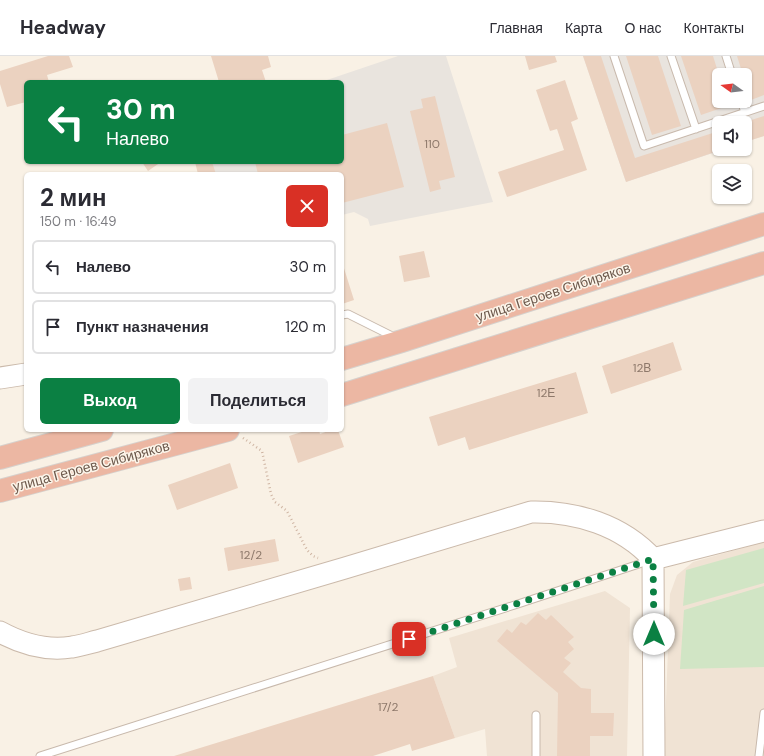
<!DOCTYPE html>
<html lang="ru">
<head>
<meta charset="utf-8">
<style>
  body { margin:0; font-family:"DM Sans",sans-serif; background:#f2f2f3; color:#2b2b33; height:100vh; display:flex; flex-direction:column; font-size:15px; white-space:nowrap }
  * { box-sizing:border-box; margin:0 }
  p { font-size:13px; color:#7c7c81 }
  .icon { flex:none; width:22px; height:22px; fill:none; stroke:currentColor; stroke-width:2; stroke-linecap:round; stroke-linejoin:round }
  .map { position:relative; flex:1; overflow:hidden }
  .details { position:absolute; left:24px; top:116px; width:320px; height:260px; display:flex; flex-direction:column; background:#fff; border-radius:6px; box-shadow:0 1px 3px #0004 }
  .details>* { flex:none }
  .hud { position:absolute; left:24px; top:24px; width:320px; height:84px; border-radius:6px; box-shadow:0 1px 3px #0004; background:#0b8043; color:#fff; overflow:hidden }
  .needle { width:26px; rotate:284deg }
  .controls { position:absolute; left:712px; top:12px; display:grid; gap:8px }
  .controls a { display:grid; place-items:center; width:40px; height:40px; border-radius:6px; background:#fff; box-shadow:0 1px 3px #0004; font-size:20px }
  .pin { position:absolute; display:grid; place-items:center; width:34px; height:34px; color:#fff; margin:-17px; border-radius:8px; box-shadow:0 2px 6px #0006 }
  .me { position:absolute; width:44px; margin:-22px; rotate:0deg; stroke-linejoin:round; filter:drop-shadow(0 0 3px #0008) }
  .turn { display:flex; align-items:center; gap:14px; height:84px; padding:0 16px; font-size:18px }
  .turn .icon { width:52px; height:52px; stroke-width:2.5 }
  .turn b { display:block; font-size:28px; line-height:34px }
  .round { display:grid; place-items:center; flex:none; width:42px; height:42px; border-radius:6px; background:#f2f2f3 }
  .overview { display:flex; align-items:center; justify-content:space-between; height:68px; padding:0 16px }
  h1 { font-size:24px; font-weight:700; line-height:30px }
  .cta { display:flex; gap:8px; margin-top:auto; padding:8px 16px }
  .cta a { flex:1; height:46px; border-radius:6px; background:#0b8043; color:#fff; font-size:16px; font-weight:700; line-height:46px; text-align:center }
  .cta a+a { background:#f2f2f3; color:#2b2b33 }
  ul { padding:0; list-style:none }
  li { display:flex; align-items:center; gap:12px; height:54px; margin:0 8px 6px; padding:0 8px; border:2px solid #e1e1e2; border-radius:6px }
  li div { flex:1 }
  li b { display:block; font-size:15px }
  li em { font-style:normal }
  header { display:flex; align-items:center; gap:24px; box-sizing:border-box; height:56px; padding:0 20px; background:#fff; border-bottom:1px solid #e1e1e2 }
  header strong { font-size:19px }
  nav { display:flex; gap:22px; margin-inline-start:auto; font-size:14px }
  .map>svg:first-child { display:block }
  .residential { fill:#f0e3d4 }
  .industrial { fill:#e9e4de; fill-rule:evenodd }
  .green { fill:#d1e5c5 }
  .building { fill:#ebd2c0 }
  .lines { fill:none; stroke-linecap:round; stroke-linejoin:round }
  .lane-casing { stroke:#c8b9ac; stroke-width:9 }
  .secondary-casing { stroke:#cbbaab; stroke-width:23 }
  .highway-casing { stroke:#d6d1cd; stroke-width:24 }
  .path { stroke:#cfb5a3; stroke-width:2.5; stroke-dasharray:1 3; stroke-linecap:butt }
  .lane { stroke:#fff; stroke-width:7 }
  .secondary { stroke:#fff; stroke-width:21 }
  .highway { stroke:#ecb7a3; stroke-width:22 }
  .route { stroke:#0b8043; stroke-width:7; stroke-dasharray:0 12.6 }
  .labels { text-anchor:middle; dominant-baseline:central; stroke-width:3; stroke-linejoin:round; paint-order:stroke }
  .number-label { font-size:12px; fill:#8d786a }
  .street-label { font-size:14px; fill:#6e5a4d; stroke:#fcf5ea }
</style>
</head>
<body>
<header>
<strong>Headway</strong>
<nav><a>Главная</a><a>Карта</a><a>О нас</a><a>Контакты</a></nav>
</header>
<div class="map">
<svg width="764" height="700" viewBox="0 0 764 700">
  <rect width="100%" height="100%" fill="#f9f1e5"/>
  <path class="residential" d="M 764,486 L 764,700 L 664,700 L 670,538 L 677,519 L 693,506 Z
    M 605,535 L 630,552 L 627,700 L 487,700 L 485,673 L 455,682 L 433,620 L 457,611 L 449,582 Z"/>
  <path class="industrial" d="M 398,0 L 446,0 L 493,146 L 370,170 L 368,163 L 354,156 L 342,159 L 342,118 L 214,118 L 211,106 L 342,106 L 342,26 L 321,26 Z
    M 583,0 L 764,0 L 764,80 L 745,86 L 745,67 L 719,67 L 719,93 L 725,93 L 626,126 ZM 719,19 L 745,19 L 745,45 L 719,45 Z"/>
  <path class="green" d="M 764,492 L 764,527 L 683,550 L 686,514 Z
    M 764,530 L 764,611 L 680,613 L 684,554 Z"/>
  <path class="building" d="M 48,0 L 69,0 L 73,11 L 47,19 L 49,26 L 26,26 L 26,46 L 7,51 L 0,28 L 0,15 Z
    M 211,0 L 268,0 L 271,11 L 262,14 L 266,26 L 219,26 Z
    M 525,0 L 555,0 L 557,6 L 529,14 Z
    M 583,0 L 601,0 L 635,102 L 719,75 L 719,93 L 724,93 L 626,126 Z
    M 626,0 L 658,0 L 681,70 L 652,79 Z
    M 681,0 L 713,0 L 719,19 L 719,45 L 728,45 L 730,49 L 701,59 Z
    M 737,0 L 764,0 L 764,39 L 751,44 L 745,25 L 745,19 L 743,19 Z
    M 565,24 L 578,63 L 571,66 L 587,114 L 507,141 L 498,116 L 564,94 L 557,73 L 550,75 L 536,34 Z
    M 435,40 L 455,121 L 439,125 L 441,133 L 430,136 L 410,55 L 423,52 L 421,43 Z
    M 764,60 L 764,80 L 745,86 L 745,66 Z
    M 387,67 L 404,131 L 342,147 L 342,118 L 258,118 L 255,106 L 342,106 L 342,79 Z
    M 142,106 L 161,106 L 148,115 Z
    M 195,106 L 212,106 L 216,118 L 198,118 Z
    M 424,195 L 430,221 L 404,226 L 399,200 Z
    M 342,206 L 354,244 L 342,248 Z
    M 673,286 L 682,314 L 611,338 L 602,310 Z
    M 576,316 L 588,357 L 469,394 L 465,381 L 438,390 L 429,361 Z
    M 308,374 L 319,374 L 320,378 L 331,374 L 338,374 L 344,391 L 298,407 L 289,380 Z
    M 230,407 L 238,432 L 177,454 L 168,429 Z
    M 275,483 L 279,505 L 228,515 L 224,492 Z
    M 190,521 L 192,533 L 180,535 L 178,523 Z
    M 538,557 L 546,564 L 551,559 L 574,581 L 568,586 L 574,593 L 564,602 L 571,607 L 563,616 L 581,632 L 591,633 L 591,657 L 614,657 L 613,680 L 590,680 L 590,700 L 557,700 L 558,637 L 497,585 L 507,573 L 512,577 L 521,566 L 526,569 Z
    M 433,620 L 455,682 L 412,695 L 410,688 L 373,700 L 174,700 Z"/>
  <g class="lines">
    <g class="lane-casing">
      <path id="lane" d="M 614,0 L 644,90 L 764,50
        M 671,0 L 696,73
        M 726,0 L 732,19
        M 741,45 L 745,56
        M 342,259 L 348,258 L 396,282
        M 40,700 L 521,547 L 651,504
        M 536,700 L 536,659
        M 759,700 L 764,657"/>
    </g>
    <g class="secondary-casing">
      <path id="secondary" d="M 0,322 L 26,318
        M 653,503 L 654,700
        M 653,503 L 764,475
        M 0,576 C 22,588 47,595 72,591 C 80,590 89,587 97,585 L 345,512 L 531,456 C 576,455 622,469 653,503"/>
    </g>
    <g class="highway-casing">
      <path id="highway" d="M 342,303 L 402,285 L 764,168
        M 342,339 L 764,207
        M 0,402 L 102,374
        M 0,435 L 228,374"/>
    </g>
    <path class="path" d="M 243,382 L 262,395 L 271,438 L 275,446 L 287,455 L 307,494 L 313,500 L 318,502"/>
    <use href="#lane" class="lane"/>
    <use href="#secondary" class="secondary"/>
    <use href="#highway" class="highway"/>
  </g>
  <g class="lines">
    <path class="route" d="M 409,583 L 653,503 L 654,578"/>
  </g>
  <g class="labels">
    <g class="number-label">
      <text x="432" y="88">110</text>
      <text x="642" y="312">12В</text>
      <text x="546" y="337">12Е</text>
      <text x="251" y="499">12/2</text>
      <text x="388" y="651">17/2</text>
    </g>
    <g class="street-label">
      <text transform="translate(553 236) rotate(-18)">улица Героев Сибиряков</text>
      <text transform="translate(91 410) rotate(-15)">улица Героев Сибиряков</text>
    </g>
  </g>
</svg>
<div class="controls">
<a><svg class="needle" viewBox="-14 -14 28 28"><path d="M0-13l5 13h-10z" fill="#e53935"/><path d="M0 13l5-13h-10z" fill="#7c7c81"/></svg></a>
<a><svg class="icon" aria-label="sound" viewBox="0 0 24 24"><path d="M4 9h4l5-4v14l-5-4H4zM17 9q2 3 0 6"/></svg></a>
<a><svg class="icon" aria-label="layers" viewBox="0 0 24 24"><path d="M12 4l9 5-9 5-9-5zM3 14l9 5 9-5"/></svg></a>
</div>
<div class="pin" style="left:409px;top:583px;background:#d93025"><svg class="icon" aria-label="arrive" viewBox="0 0 24 24"><path d="M6 21V4h12l-3 4 3 4H6"/></svg></div>
<svg class="me" style="left:654px;top:578px" viewBox="-20 -20 40 40"><circle r="19" fill="#fff"/><path d="M0-13L10 11 0 6-10 11z" fill="#0b8043"/></svg>
<div class="hud">
<div class="turn"><svg class="icon" aria-label="left" viewBox="0 0 24 24"><path d="M17 20v-9H6M10 6l-5 5 5 5"/></svg><div><b>30 m</b>Налево</div></div>
</div>
<section class="details">
<div class="overview"><div><h1>2 мин</h1><p>150 m · 16:49</p></div><a class="round" style="background:#d93025;color:#fff"><svg class="icon" aria-label="close" viewBox="0 0 24 24"><path d="M6 6l12 12M18 6L6 18"/></svg></a></div>
<ul>
<li><svg class="icon" aria-label="left" viewBox="0 0 24 24"><path d="M17 20v-9H6M10 6l-5 5 5 5"/></svg><div><b>Налево</b></div><em>30 m</em></li>
<li><svg class="icon" aria-label="arrive" viewBox="0 0 24 24"><path d="M6 21V4h12l-3 4 3 4H6"/></svg><div><b>Пункт назначения</b></div><em>120 m</em></li>
</ul>
<div class="cta"><a>Выход</a><a>Поделиться</a></div>
</section>
</div>
</body>
</html>
